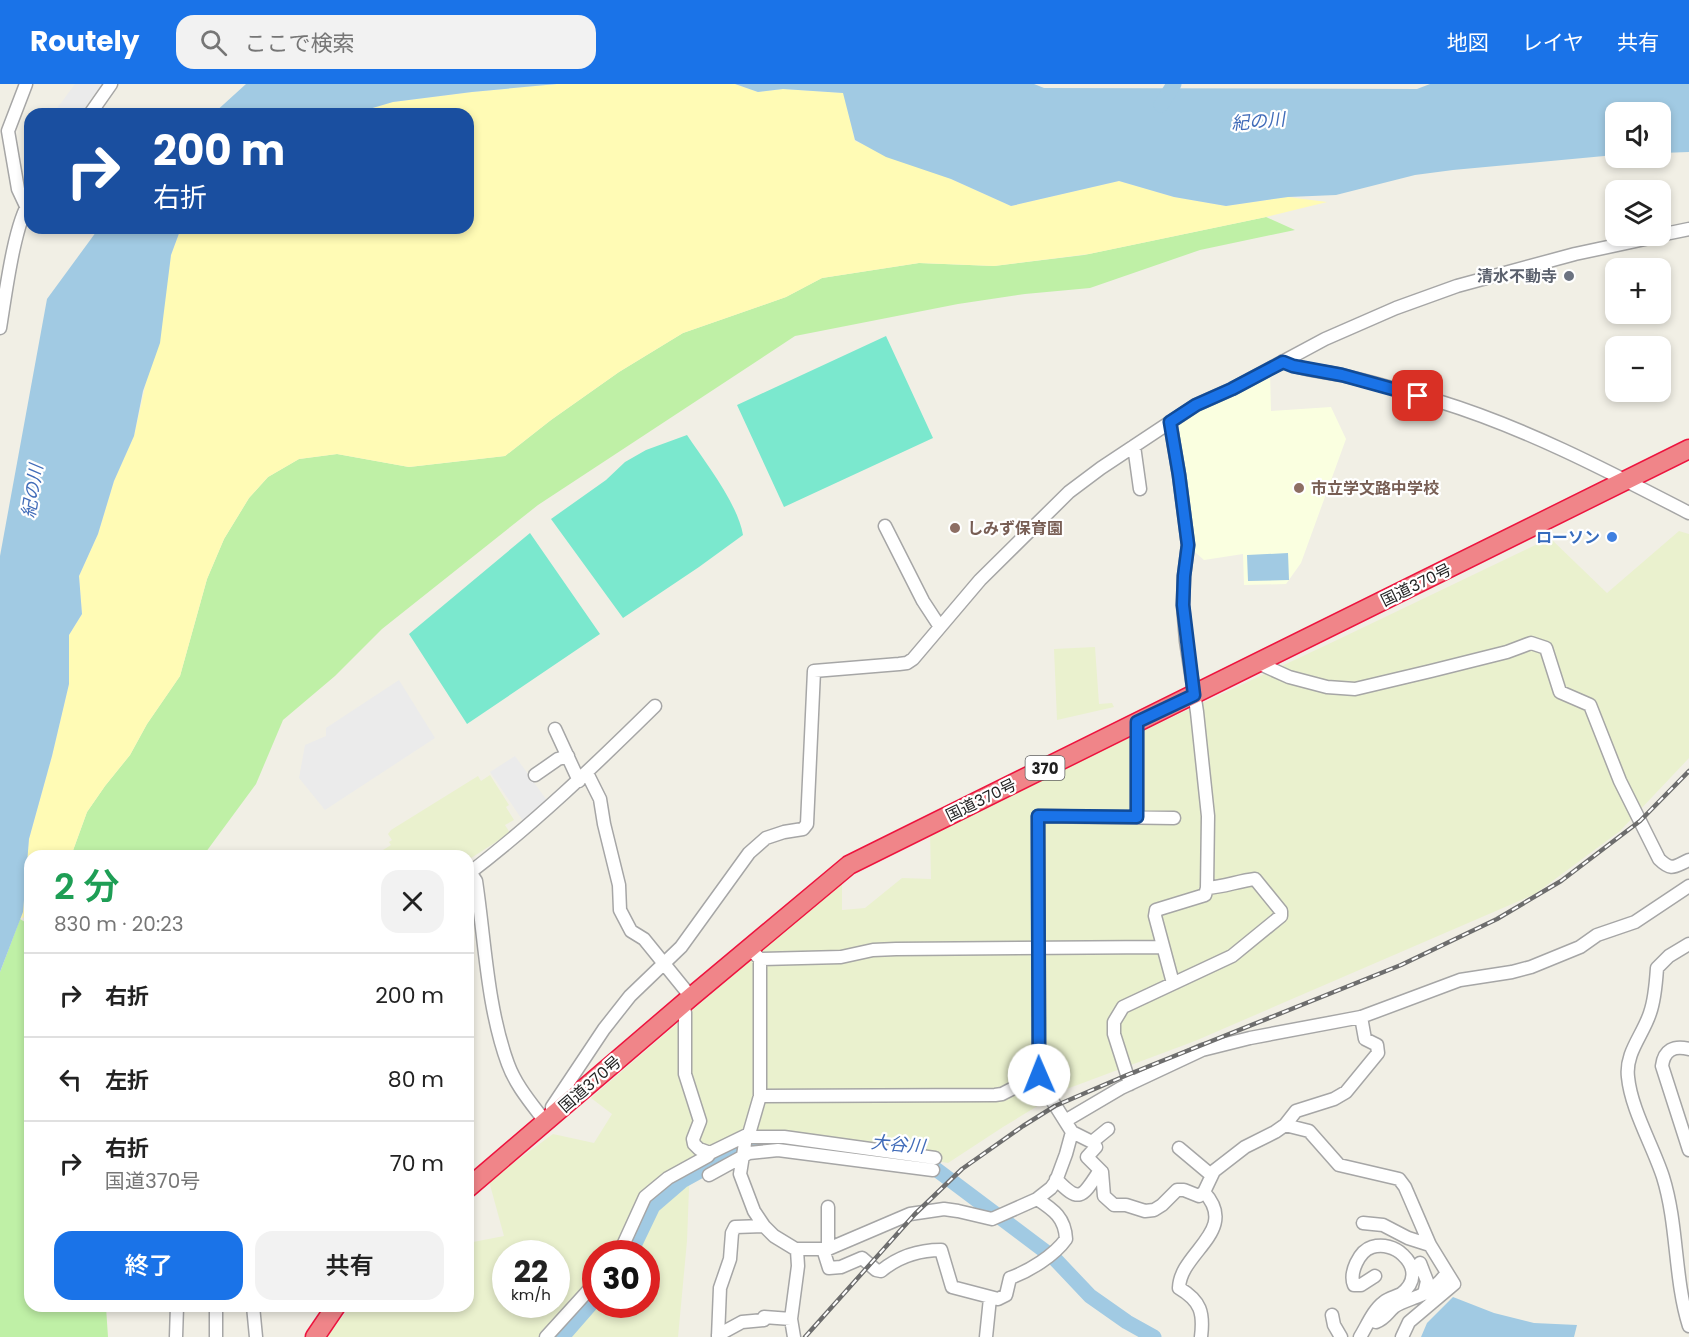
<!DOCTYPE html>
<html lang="ja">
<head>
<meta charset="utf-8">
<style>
  body { margin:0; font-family:Poppins,"Noto Sans JP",sans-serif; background:#f2f2f2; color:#222; height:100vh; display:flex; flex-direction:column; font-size:22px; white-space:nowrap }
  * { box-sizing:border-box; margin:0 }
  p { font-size:20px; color:#767676 }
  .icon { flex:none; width:33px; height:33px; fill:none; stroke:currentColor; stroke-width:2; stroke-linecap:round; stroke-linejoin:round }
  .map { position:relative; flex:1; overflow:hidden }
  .side { position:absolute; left:24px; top:766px; width:450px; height:462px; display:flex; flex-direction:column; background:#fff; border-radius:18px; box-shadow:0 3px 9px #0003 }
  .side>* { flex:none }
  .hud { position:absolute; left:24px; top:24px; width:450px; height:126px; border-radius:18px; box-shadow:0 3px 9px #0003; background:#1a4fa0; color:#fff; overflow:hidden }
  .buttons { position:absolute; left:1605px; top:18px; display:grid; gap:12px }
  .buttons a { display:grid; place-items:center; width:66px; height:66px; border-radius:12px; background:#fff; box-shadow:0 3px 9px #0003; font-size:30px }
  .speed { position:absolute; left:492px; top:1156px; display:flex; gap:12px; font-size:30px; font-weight:700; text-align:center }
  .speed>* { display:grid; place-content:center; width:78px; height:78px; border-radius:50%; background:#fff; box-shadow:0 3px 9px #0003; line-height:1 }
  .speed small { font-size:15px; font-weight:400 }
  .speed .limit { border:9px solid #d22; background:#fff; color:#111 }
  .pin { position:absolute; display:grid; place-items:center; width:51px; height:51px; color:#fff; margin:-26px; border-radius:12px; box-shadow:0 3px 9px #0006 }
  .me { position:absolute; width:66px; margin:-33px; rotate:359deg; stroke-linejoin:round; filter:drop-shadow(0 0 4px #0008) }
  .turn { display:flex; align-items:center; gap:21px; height:126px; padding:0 30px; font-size:27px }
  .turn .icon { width:78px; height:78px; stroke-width:2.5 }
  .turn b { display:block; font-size:42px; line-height:51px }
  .round { display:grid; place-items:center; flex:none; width:63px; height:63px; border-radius:18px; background:#f2f2f2 }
  .head { display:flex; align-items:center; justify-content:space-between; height:102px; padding:0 30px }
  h1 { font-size:36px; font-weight:600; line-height:45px; color:#1e9e55 }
  .action { display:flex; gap:12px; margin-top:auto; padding:12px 30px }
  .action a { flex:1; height:69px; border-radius:18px; background:#1a73e8; color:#fff; font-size:24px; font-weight:600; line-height:69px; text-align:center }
  .action a+a { background:#f2f2f2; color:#222 }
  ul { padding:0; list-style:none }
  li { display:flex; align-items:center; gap:18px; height:84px; padding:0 30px; border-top:2px solid #e0e0e0 }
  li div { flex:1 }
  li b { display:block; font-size:22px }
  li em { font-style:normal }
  header { display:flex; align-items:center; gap:36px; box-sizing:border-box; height:84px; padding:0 30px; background:#1a73e8; color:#fff }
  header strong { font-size:28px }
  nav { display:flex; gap:33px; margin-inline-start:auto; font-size:21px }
  .search { width:420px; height:54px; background:#f2f2f2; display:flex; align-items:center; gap:15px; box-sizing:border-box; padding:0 21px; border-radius:18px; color:#767676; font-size:22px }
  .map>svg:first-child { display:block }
  .education { fill:#faffe0 }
  .farmland { fill:#eaf1ce; fill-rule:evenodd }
  .grass { fill:#bff0a6 }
  .sand { fill:#fffbb5 }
  .pitch { fill:#7be8ce }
  .parking { fill:#ebebeb }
  .water { fill:#a1cae3 }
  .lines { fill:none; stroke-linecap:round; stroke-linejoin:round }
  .river { stroke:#a1cae3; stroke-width:15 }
  .minor-casing { stroke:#a6a6a6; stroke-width:15 }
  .highway-casing { stroke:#ed143e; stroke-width:21 }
  .minor { stroke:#fff; stroke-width:12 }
  .highway { stroke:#f08589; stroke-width:18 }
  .rail-casing { stroke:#6d6d6d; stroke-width:4.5 }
  .rail { stroke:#fff; stroke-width:2; stroke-dasharray:7; stroke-linecap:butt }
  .route-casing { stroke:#114b97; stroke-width:15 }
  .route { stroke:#1a73e8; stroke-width:10 }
  .worship-dot { fill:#6b7280; stroke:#fff; stroke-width:2 }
  .education-dot { fill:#8d6e63; stroke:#fff; stroke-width:2 }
  .shop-dot { fill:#3f7fe0; stroke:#fff; stroke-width:2 }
  .labels { text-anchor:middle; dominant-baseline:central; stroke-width:4.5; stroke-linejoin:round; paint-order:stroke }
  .shield { fill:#fff; stroke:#626262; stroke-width:1.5 }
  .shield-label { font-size:15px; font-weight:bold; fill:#1f1f1f }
  .worship-label { font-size:16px; font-weight:bold; fill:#5b616d; stroke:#fff; text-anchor:end }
  .education-label { font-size:16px; font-weight:bold; fill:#785e54; stroke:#fff; text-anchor:start }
  .shop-label { font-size:16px; font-weight:bold; fill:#366cbe; stroke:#fff; text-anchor:end }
  .street-label { font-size:16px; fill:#1f1f1f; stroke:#fff }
  .water-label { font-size:18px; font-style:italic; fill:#416cb9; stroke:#fff }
</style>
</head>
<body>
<header>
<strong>Routely</strong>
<div class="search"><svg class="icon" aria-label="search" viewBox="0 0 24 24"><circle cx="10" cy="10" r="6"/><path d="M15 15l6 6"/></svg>ここで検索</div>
<nav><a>地図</a><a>レイヤ</a><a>共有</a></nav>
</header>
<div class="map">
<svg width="1689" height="1253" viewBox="0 0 1689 1253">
  <rect width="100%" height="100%" fill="#f1efe5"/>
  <path class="education" d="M 1270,288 L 1271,327 L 1331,323 L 1346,355 L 1301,479 L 1286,500 L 1244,501 L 1243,470 L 1204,476 L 1189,463 L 1179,341 L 1198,324 Z"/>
  <path class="farmland" d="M 1679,447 L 1689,450 L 1689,674 L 1620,747 L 1535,810 L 1195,957 L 1064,1006 L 1003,1043 L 948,1079 L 786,1052 L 753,1049 L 690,1078 L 687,1157 L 678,1253 L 327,1253 L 350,1223 L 468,1222 L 468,1159 L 504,1152 L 489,1097 L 553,1050 L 594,1059 L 612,1030 L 591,1014 L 842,797 L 842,826 L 865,824 L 902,794 L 931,795 L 930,747 L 1337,556 L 1550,454 L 1607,509 ZM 506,1170 L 556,1170 L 556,1221 L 506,1221 ZM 596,1170 L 646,1170 L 646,1221 L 596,1221 Z
    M 1095,563 L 1099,620 L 1112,619 L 1114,623 L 1057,636 L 1054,565 Z
    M 490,691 L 509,721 L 506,723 L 514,736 L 505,741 L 510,749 L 468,776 L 468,772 L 387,772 L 383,766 L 391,761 L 389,758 L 392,756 L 388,750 L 391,746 L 478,692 L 481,697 Z"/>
  <path class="grass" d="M 1266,133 L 1295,146 L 1200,166 L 1090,204 L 1025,210 L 958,220 L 795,252 L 538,421 L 382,545 L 335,592 L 283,636 L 256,700 L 203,772 L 71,772 L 87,728 L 105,702 L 130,671 L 147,640 L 180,592 L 207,495 L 224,455 L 249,414 L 268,393 L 299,375 L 337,370 L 409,383 L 505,372 L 551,336 L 619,288 L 683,249 L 786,213 L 822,194 L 919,179 L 994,182 L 1084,171 Z
    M 20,835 L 30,841 L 30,1222 L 106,1223 L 108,1253 L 0,1253 L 0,888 Z"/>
  <path class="sand" d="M 557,0 L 735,0 L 758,8 L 783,5 L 844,9 L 855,57 L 951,95 L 1011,122 L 1119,97 L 1174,113 L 1226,122 L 1288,113 L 1327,118 L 1266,133 L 1089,170 L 994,182 L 919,179 L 822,194 L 786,213 L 683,249 L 619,288 L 551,336 L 505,372 L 409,383 L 337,370 L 299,375 L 268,393 L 249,414 L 224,455 L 207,495 L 180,592 L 147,640 L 130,671 L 105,702 L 87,728 L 71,772 L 30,772 L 30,830 L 20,835 L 23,828 L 29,755 L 52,672 L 69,600 L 69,551 L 82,530 L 79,492 L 98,450 L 114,397 L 134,352 L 165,213 L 171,171 L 181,144 L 468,144 L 468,30 L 352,30 L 393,18 L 472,8 Z"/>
  <path class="pitch" d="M 886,252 L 933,354 L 784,423 L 737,321 Z
    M 687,351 C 705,378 738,420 743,451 L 699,483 L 623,534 L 551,435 L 606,396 L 625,378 L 646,366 Z
    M 530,449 L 600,550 L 467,640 L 409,550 Z"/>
  <path class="parking" d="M 75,0 L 102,0 L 80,30 L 43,30 L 48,23 L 55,27 Z
    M 399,596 L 435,654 L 325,726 L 299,694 L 305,661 L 326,652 L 326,644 Z
    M 515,672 L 548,718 L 523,737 L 490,688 Z"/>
  <path class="water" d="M 246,0 L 557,0 L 472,8 L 393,18 L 352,30 L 213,30 Z
    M 735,0 L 1034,0 L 1044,4 L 1417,5 L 1430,0 L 1689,0 L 1689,68 L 1661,69 L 1660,28 L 1616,28 L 1615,71 L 1453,86 L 1415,91 L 1336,111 L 1288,113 L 1226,122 L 1174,113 L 1119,97 L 1011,122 L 951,95 L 886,73 L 855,56 L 843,9 L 783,5 L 758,8 Z
    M 99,144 L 181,144 L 171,171 L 160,259 L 143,307 L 134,352 L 114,397 L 98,450 L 79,492 L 82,530 L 69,551 L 69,600 L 52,672 L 29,755 L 23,828 L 0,888 L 0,472 L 47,215 Z
    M 1288,469 L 1289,496 L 1248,497 L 1247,471 Z
    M 1453,1213 L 1494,1229 L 1534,1239 L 1577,1241 L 1574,1253 L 1421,1253 L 1427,1239 Z"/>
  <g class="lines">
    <path class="river" d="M 1161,21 L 1174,0
      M 919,1082 L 933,1083 L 1054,1174 L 1090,1212 L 1127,1238 L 1154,1253
      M 630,1170 L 653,1122 L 682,1097 L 711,1081 L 760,1060 L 789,1064
      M 562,1253 L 596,1214"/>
    <g class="minor-casing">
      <path id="minor" d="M 26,0 L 8,47 L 18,105 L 26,122
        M 90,30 L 111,0
        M 1660,151 L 1689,145
        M 0,244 C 5,214 14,140 30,117
        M 1283,277 C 1301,286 1321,287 1341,291 C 1373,298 1406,308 1438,317 C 1526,344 1608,387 1689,429
        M 1170,338 L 1179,391 L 1188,461 L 1184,492 L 1183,521 L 1186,557 L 1197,628 L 1208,732 L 1207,804 L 1205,811 L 1156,826 L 1155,832 L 1173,899
        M 1134,362 L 1140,405
        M 885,442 L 923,517 L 940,543
        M 1258,579 L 1289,593 L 1327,603 L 1355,605 L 1431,587 L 1507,568 L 1531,559 L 1546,564 L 1560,608 L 1590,621 L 1620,697 L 1659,775 C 1672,788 1675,782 1689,776
        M 555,645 L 579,697
        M 587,689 L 600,715 L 604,740 L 619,801 L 620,826 L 631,847 L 644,855 L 691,913
        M 535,691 L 558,675 L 568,672
        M 1137,733 L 1137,638
        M 470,788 L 476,797 C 485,857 487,923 508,980 C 516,1002 532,1020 546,1039
        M 468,790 C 535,739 595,681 655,622
        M 1689,860 L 1669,872 L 1657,884 C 1656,899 1655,915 1650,929 C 1643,951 1625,969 1628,993 C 1631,1025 1653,1062 1663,1093 C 1678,1141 1674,1194 1689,1242
        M 760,875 L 841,873 L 873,866 L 896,865 L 1163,863
        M 680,922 L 685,928 L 685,990 L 700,1037 L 693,1055 L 694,1060 L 699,1065 L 710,1069 L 749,1050 L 760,1012 L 760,875 L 755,870
        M 1689,965 C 1674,961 1664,966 1662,982 L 1689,1066
        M 1130,1000 L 1114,950 L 1114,938 L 1123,923 L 1232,872 L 1281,832 L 1281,827 L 1255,795 C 1238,797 1224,803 1207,804
        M 760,1012 L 995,1011 L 1002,1010 L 1039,991
        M 552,1029 L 552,1023 L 604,945 L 630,912 L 681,863 L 749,769 L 766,754 L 784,748 L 803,745 L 807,740 L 814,587 L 899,580 L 907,579 L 913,575 L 980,496 L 1069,408 L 1101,384 L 1196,321 L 1232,305 L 1325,255 L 1396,224 L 1457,202 L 1575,170 L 1659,152
        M 1065,1037 L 1121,1004 L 1202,966 L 1250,954 L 1361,933 L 1460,896 L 1512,888 L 1531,883 L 1580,863 L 1597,851 L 1635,838 L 1689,802
        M 1285,1041 L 1309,1047 L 1339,1081 L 1399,1095 L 1405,1103 L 1430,1161 L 1454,1200 L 1409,1238 L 1402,1253
        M 1072,1048 L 1092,1058 L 1096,1063 L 1087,1073 L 1102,1088
        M 1092,1058 L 1108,1045
        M 1179,1064 L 1210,1090
        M 709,1091 L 749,1069 L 778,1066 L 933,1086
        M 1056,1095 C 1079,1119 1082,1114 1098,1089 L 1102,1088 L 1104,1112 L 1114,1121 L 1126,1121 L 1145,1127 L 1154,1126 L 1162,1121 L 1177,1106 L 1184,1106 L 1199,1112 L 1204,1108 L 1214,1087 L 1245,1063 L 1275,1048 L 1285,1041 L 1296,1027 L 1334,1015 L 1346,1008 L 1378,969 L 1377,961 L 1365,955 L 1361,933
        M 828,1123 L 828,1165
        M 1363,1139 L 1383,1141 L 1408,1154 L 1430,1161
        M 797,1165 L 828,1165 L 910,1130 L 944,1125 L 958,1127 L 992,1135 L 1037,1115 L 1051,1104 L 1056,1097 L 1066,1070 L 1072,1048 L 1043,1002 L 1039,991 L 1038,732 L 1174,734
        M 823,1165 L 829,1184 L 841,1183 L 862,1174 L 876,1186 L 881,1187 C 898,1173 918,1166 941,1166 L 952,1203 L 998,1215 L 1006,1211 L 1010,1194 C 1029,1187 1054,1172 1066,1155 C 1065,1134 1054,1126 1037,1115
        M 619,1170 L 645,1113 L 668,1094 L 708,1072 L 710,1069
        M 1420,1179 L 1427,1197 L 1424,1210
        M 216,1222 L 216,1253
        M 253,1222 L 256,1253
        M 1332,1231 L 1334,1241 L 1341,1253
        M 1370,1236 L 1376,1238 C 1386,1234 1387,1229 1394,1223 C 1402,1217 1413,1215 1421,1211 C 1432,1207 1440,1198 1447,1189
        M 718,1251 L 742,1238 L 764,1236 L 764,1233 L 791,1235
        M 176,1253 L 177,1222
        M 546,1253 L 596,1198
        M 718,1253 L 720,1204 L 730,1175 L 732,1149 L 735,1143 L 764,1142
        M 794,1253 L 791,1235 L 798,1182 L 797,1166 L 774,1152 L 764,1142 L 754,1127 L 740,1090 L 746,1053 L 784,1053 L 935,1074
        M 986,1253 L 990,1214
        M 1201,1253 C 1204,1229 1201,1217 1179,1204 C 1180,1168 1240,1147 1204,1108
        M 1360,1253 C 1367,1242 1373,1226 1384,1218 C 1389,1214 1395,1213 1401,1210 C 1416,1199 1416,1183 1403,1171 C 1395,1163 1383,1160 1372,1163 C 1359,1167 1349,1189 1354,1201 L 1361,1201 L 1375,1192"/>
    </g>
    <g class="highway-casing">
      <path id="highway" d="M 468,1104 L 691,913 L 849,781 L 1689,365
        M 315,1253 L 336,1222"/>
    </g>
    <use href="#minor" class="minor"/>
    <use href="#highway" class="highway"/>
    <g class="rail-casing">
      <path id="rail" d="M 805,1253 L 915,1130 L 962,1085 L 1023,1042 L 1055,1022 L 1127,991 L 1401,881 L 1497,835 L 1561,797 L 1640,737 L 1689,687"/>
    </g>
    <use href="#rail" class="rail"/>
  </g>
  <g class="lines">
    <g class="route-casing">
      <path id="route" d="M 1039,991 L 1038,732 L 1137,733 L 1137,638 L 1194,611 L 1183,521 L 1184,492 L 1188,461 L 1179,391 L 1170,338 L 1196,321 L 1232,305 L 1283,278 L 1293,282 L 1342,291 L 1418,312"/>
    </g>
    <use href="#route" class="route"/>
  </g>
  <circle class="worship-dot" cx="1569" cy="192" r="6"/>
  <g class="education-dot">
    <circle cx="1299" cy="404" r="6"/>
    <circle cx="955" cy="444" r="6"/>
  </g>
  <circle class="shop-dot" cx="1612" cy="453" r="6"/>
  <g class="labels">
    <rect class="shield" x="1025.5" y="672" width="39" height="24" rx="4.5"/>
    <g class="shield-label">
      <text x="1045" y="684">370</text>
    </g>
    <g class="worship-label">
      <text x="1557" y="192">清水不動寺</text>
    </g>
    <g class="education-label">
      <text x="1311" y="404">市立学文路中学校</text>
      <text x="967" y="444">しみず保育園</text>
    </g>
    <g class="shop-label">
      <text x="1600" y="453">ローソン</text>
    </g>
    <g class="street-label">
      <text transform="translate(1416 501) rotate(-26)">国道370号</text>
      <text transform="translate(981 716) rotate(-26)">国道370号</text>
      <text transform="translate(590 1000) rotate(-41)">国道370号</text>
    </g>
    <g class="water-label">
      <text transform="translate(1258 37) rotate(-5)">紀の川</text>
      <text transform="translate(32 407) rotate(-81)">紀の川</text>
      <text transform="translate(898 1060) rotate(5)">大谷川</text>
    </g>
  </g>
</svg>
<div class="buttons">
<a><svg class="icon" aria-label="sound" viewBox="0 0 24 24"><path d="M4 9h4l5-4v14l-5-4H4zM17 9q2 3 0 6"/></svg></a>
<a><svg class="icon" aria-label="layers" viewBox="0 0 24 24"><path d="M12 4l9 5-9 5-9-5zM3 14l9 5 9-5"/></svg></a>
<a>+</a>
<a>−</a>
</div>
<div class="speed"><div>22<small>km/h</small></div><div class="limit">30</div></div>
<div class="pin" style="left:1418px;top:312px;background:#d93025"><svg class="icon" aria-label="arrive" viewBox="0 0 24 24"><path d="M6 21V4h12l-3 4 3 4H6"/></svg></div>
<svg class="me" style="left:1039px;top:991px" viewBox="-20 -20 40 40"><circle r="19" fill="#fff"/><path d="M0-13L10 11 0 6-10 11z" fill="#1a73e8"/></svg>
<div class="hud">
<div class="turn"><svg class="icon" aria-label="right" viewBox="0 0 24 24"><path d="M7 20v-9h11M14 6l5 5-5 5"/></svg><div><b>200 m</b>右折</div></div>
</div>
<section class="side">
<div class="head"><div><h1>2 分</h1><p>830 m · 20:23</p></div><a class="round"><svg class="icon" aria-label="close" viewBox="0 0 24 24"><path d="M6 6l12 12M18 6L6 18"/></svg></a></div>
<ul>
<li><svg class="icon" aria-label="right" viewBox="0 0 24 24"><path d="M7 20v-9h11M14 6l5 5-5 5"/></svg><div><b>右折</b></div><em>200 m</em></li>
<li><svg class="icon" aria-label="left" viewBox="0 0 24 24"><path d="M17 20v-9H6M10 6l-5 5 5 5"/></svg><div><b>左折</b></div><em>80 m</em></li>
<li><svg class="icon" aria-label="right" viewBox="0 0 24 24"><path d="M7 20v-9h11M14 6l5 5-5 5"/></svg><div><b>右折</b><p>国道370号</p></div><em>70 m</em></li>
</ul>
<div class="action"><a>終了</a><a>共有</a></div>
</section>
</div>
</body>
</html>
